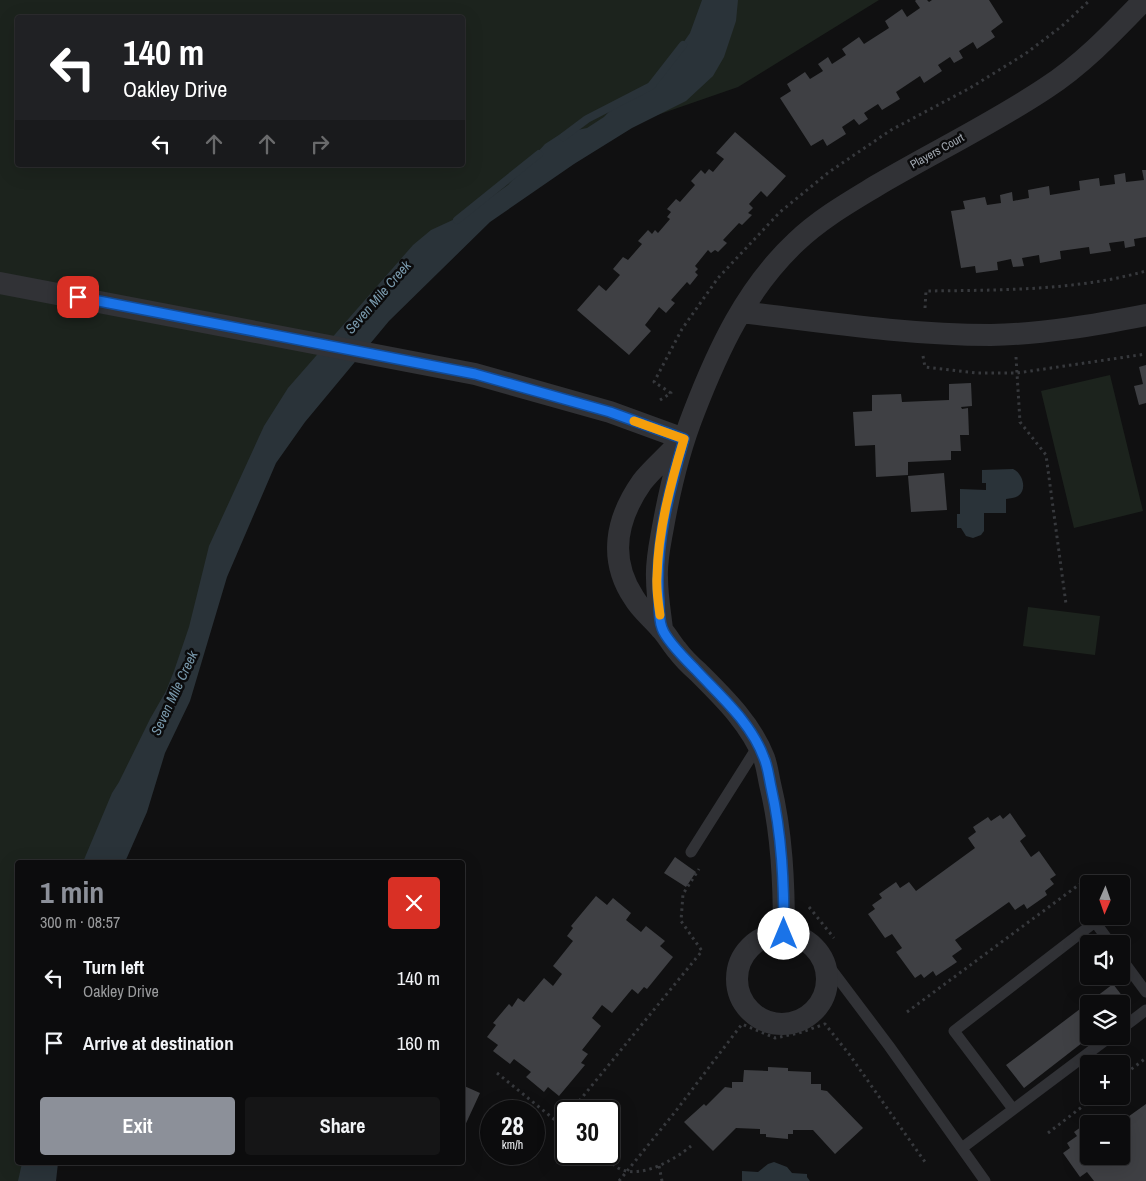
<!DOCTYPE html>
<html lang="en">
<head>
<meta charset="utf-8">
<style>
  body { margin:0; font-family:"Archivo Narrow",sans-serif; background:#151516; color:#f1f3f6; height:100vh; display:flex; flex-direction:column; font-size:19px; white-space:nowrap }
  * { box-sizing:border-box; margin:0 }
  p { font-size:16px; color:#9a9b9d }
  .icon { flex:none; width:28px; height:28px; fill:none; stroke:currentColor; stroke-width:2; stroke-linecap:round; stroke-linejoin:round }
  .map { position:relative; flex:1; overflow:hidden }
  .side { position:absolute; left:15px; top:860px; width:450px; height:305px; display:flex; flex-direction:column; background:#0c0c0d; border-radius:5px; box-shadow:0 5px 20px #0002,0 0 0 1px #2c2c2e }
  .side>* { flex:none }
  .banner { position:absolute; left:15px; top:15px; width:450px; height:152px; border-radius:5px; box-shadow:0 5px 20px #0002,0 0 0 1px #2c2c2e; background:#202124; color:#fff; overflow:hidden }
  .needle { width:32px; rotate:182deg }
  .buttons { position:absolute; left:1080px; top:875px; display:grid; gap:10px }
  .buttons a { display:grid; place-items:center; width:50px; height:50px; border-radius:5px; background:#0c0c0d; box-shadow:0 5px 20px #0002,0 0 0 1px #2c2c2e; font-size:25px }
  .speed { position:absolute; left:480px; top:1100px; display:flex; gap:10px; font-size:25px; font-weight:700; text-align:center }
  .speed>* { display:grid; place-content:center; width:65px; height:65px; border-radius:50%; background:#0c0c0d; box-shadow:0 5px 20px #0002,0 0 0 1px #2c2c2e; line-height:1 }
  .speed small { font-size:12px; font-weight:400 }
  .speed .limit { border:2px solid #111; border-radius:8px; background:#fff; color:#111 }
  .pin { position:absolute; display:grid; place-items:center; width:42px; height:42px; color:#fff; margin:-21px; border-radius:10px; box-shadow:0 2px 8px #0006 }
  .me { position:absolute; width:55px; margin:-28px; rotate:0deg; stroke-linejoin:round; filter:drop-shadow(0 0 4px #0008) }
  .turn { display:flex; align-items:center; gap:18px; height:105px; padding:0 25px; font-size:22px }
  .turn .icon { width:65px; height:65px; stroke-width:2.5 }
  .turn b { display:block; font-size:35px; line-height:42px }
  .lanes { display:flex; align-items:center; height:48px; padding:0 25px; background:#0003; justify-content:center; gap:25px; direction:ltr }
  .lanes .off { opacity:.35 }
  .round { display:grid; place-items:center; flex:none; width:52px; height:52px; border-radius:5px; background:#151516 }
  .headline { display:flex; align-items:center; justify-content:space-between; height:85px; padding:0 25px }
  h1 { font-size:30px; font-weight:700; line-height:38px; color:#8c9099 }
  .cta { display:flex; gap:10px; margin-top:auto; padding:10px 25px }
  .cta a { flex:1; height:58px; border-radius:5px; background:#8c9099; color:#fff; font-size:20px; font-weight:700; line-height:58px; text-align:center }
  .cta a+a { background:#151516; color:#f1f3f6 }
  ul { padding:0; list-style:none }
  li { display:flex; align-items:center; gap:15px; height:65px; padding:0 25px }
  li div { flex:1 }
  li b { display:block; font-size:19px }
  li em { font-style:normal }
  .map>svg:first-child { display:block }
  .green { fill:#1c231d; fill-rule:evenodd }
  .water { fill:#2a3339 }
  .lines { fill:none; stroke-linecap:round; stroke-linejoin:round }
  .stream { stroke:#2a3339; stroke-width:8 }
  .building { fill:#3f4044 }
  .path { stroke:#37393d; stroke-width:3; stroke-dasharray:2.5 4; stroke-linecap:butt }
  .service { stroke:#313236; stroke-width:11 }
  .minor { stroke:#313236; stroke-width:22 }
  .route-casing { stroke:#114b97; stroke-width:12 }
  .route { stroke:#1a73e8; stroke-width:9 }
  .slow { stroke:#f59e0b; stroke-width:9 }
  .labels { text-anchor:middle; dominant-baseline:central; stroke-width:5; stroke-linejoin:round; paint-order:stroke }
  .street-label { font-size:12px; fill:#a1a8b1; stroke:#0b0b0c }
  .water-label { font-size:14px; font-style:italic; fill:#7999ac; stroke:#0b0b0c }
</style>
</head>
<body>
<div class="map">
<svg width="1146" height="1181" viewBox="0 0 1146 1181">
  <rect width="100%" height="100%" fill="#101011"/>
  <path class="green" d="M 0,0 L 879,0 L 738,87 L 591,138 L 412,270 L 263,445 L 165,731 L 101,862 L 18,862 L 18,1162 L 30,1163 L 26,1181 L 0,1181 ZM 18,18 L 462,18 L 462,165 L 18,165 Z
    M 1110,375 L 1143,511 L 1074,528 L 1041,391 Z
    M 1028,607 L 1100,616 L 1095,655 L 1023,646 Z"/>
  <path class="water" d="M 702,0 L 738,0 L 736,21 L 724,57 L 713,76 L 686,101 L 632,128 L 574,164 L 490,222 L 389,321 L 305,422 L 276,463 L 227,577 L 190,701 L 165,753 L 147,812 L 125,862 L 83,862 L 112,793 L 119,782 L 150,719 L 166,691 L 174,671 L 189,627 L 209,546 L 264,426 L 288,388 L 413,245 L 431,230 L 470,212 L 508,185 L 545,144 L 562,133 L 587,128 L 604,117 L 619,101 L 639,94 L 656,82 L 690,33 Z
    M 1013,469 C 1022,473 1028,489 1018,496 C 1015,498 1010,498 1006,499 L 1006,513 L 984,513 L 984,531 L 981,535 L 973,538 L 966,536 L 961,528 L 957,528 L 957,514 L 960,514 L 960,489 L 986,490 L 986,483 L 982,483 L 982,470 Z
    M 774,1162 L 787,1167 L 792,1173 L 807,1174 L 807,1177 L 810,1181 L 742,1181 L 742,1171 L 758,1172 L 768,1164 Z
    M 22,1163 L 58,1163 L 56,1181 L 18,1181 Z"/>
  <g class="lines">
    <path class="stream" d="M 563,137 L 587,119 L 651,86 L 683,45
      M 457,220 L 539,154"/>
  </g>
  <path class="building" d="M 916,0 L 927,0 L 929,2 L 932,0 L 989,0 L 1003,22 L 991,31 L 995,37 L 977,49 L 973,42 L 959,51 L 963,58 L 954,63 L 950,57 L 938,65 L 942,71 L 924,83 L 920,76 L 896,92 L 900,99 L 882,110 L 878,104 L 864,113 L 868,119 L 859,125 L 854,119 L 842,127 L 846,134 L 827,146 L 823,139 L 811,146 L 780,98 L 791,91 L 787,84 L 805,72 L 810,79 L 823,71 L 818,64 L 828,57 L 832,64 L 846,55 L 842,49 L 859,37 L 864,44 L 889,28 L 885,21 L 902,9 L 907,17 L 920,8 L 915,1 Z
    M 735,132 L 786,176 L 767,197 L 761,191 L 749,204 L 753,208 L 748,213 L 752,215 L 742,225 L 739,223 L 723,240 L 727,243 L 718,252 L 715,250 L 711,253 L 708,250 L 695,266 L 698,269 L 695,272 L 698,275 L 690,285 L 687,282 L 671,300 L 675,303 L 666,313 L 659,307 L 645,325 L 651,331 L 629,355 L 577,310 L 599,285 L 606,291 L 620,275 L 613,269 L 623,257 L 628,260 L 642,244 L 638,241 L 648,230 L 652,234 L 655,230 L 658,233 L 670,219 L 667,217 L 671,212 L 667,209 L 676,199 L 680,202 L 695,185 L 691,181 L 701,170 L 705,174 L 709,169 L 713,172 L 724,159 L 716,153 Z
    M 1142,170 L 1146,170 L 1146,237 L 1134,239 L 1135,246 L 1125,248 L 1124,241 L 1109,243 L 1111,251 L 1090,254 L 1089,247 L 1060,251 L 1061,259 L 1040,263 L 1039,255 L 1022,258 L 1024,266 L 1013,267 L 1011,259 L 997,262 L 998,270 L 976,273 L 975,266 L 961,268 L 951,211 L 965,209 L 963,201 L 985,197 L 987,205 L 1001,203 L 1000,195 L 1012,192 L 1013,201 L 1029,198 L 1028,190 L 1049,186 L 1050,195 L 1080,190 L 1079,181 L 1099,178 L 1100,186 L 1115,184 L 1114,175 L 1125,173 L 1126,182 L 1144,180 Z
    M 1146,365 L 1146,403 L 1139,405 L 1134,386 L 1143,384 L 1139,367 Z
    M 971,383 L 972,406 L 961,407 L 962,409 L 968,408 L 969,435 L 960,435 L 961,451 L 951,451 L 951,460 L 908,462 L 908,475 L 876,477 L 875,445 L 855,446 L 853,412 L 872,411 L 872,395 L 901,394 L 902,402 L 949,400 L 949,384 Z
    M 944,473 L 947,510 L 911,512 L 908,476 Z
    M 1010,813 L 1026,836 L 1020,841 L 1031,857 L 1039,851 L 1056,875 L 1050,879 L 1054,884 L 1045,891 L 1047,895 L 1027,909 L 1024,904 L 1015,910 L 1009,902 L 955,940 L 962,949 L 952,956 L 957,962 L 936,976 L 933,971 L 924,978 L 921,974 L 915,978 L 896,952 L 902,948 L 892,934 L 885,938 L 868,914 L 875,909 L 872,905 L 882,898 L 879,894 L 896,882 L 900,888 L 909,882 L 916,891 L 975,848 L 968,838 L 976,832 L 973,827 L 988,817 L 991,821 L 1000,815 L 1003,819 Z
    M 675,857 L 696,872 L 686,887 L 664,873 Z
    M 596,896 L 607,905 L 613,898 L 631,913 L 626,920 L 641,932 L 646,926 L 665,941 L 660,946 L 673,957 L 647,989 L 644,987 L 638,994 L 632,989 L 612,1013 L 602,1005 L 592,1018 L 601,1026 L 582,1050 L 588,1054 L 581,1063 L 585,1065 L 559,1096 L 548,1087 L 544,1092 L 526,1077 L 531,1072 L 514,1059 L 510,1064 L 493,1051 L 498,1045 L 487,1037 L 496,1025 L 493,1023 L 509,1004 L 512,1007 L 518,998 L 524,1002 L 544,978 L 553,986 L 562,974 L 553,966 L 573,941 L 567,936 L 573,928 L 571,926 Z
    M 1113,984 L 1130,1006 L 1121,1013 L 1121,1004 L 1089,1004 L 1089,1036 L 1091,1036 L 1024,1088 L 1006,1065 Z
    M 768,1067 L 788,1068 L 788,1071 L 811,1072 L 811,1084 L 821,1084 L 821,1090 L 827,1091 L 863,1128 L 835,1154 L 813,1130 L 793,1130 L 793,1134 L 788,1134 L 788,1139 L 766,1137 L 766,1134 L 760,1134 L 760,1129 L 736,1128 L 713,1151 L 684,1122 L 704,1104 L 706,1106 L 725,1087 L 732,1088 L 732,1082 L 743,1082 L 744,1070 L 768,1071 Z
    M 462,1085 L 480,1093 L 462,1132 Z
    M 1146,1104 L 1146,1181 L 1094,1181 L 1087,1172 L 1080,1177 L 1063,1153 L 1070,1148 L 1067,1143 L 1077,1136 L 1074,1132 L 1099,1114 L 1107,1124 L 1089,1124 L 1089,1156 L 1121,1156 L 1121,1124 L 1118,1124 Z"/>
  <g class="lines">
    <path class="path" d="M 925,308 L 926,291 C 999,290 1075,291 1146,271
      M 923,356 L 925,367 L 977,373 L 1017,373 L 1146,354
      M 1016,357 L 1020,422 L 1046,455 L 1066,604
      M 660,400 L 671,393 L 654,382 L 682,329 L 718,278 L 780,212 L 829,172 L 891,130 L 970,88 L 1025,54 L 1062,26 L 1090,0
      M 809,907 L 834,938
      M 907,1012 L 1092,875
      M 497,1073 L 560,1124 L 566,1117
      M 1121,1077 L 1146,1058
      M 571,1111 L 702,951 L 681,921 L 683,894 L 699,869
      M 1048,1133 L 1096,1096
      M 604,1154 C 608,1158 613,1165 618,1168 C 640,1180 674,1160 691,1146
      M 659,1166 L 662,1181
      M 619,1181 L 675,1112 L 742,1024 L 775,1038 L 799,1033 L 825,1024 L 849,1054 L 925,1162"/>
    <path class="service" d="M 691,852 L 758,746
      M 822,957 L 889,1046 L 985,1181
      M 1121,958 L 1146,992
      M 1121,1029 L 1146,1010
      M 1013,1109 L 954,1031 L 1095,922 L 1111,944
      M 962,1148 L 1111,1036"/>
    <path class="minor" d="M 0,283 L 475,374 L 610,412 L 684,439
      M 741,312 C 824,322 908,335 991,335 C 1043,334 1095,325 1146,315
      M 681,441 C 669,455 653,468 642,482 C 616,519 608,559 634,598 C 641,610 652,618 661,629 C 667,635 671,643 677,650 C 683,658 690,665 698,672 C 723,697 751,724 764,758 C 767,766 768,775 770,784 C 782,833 784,883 784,934
      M 662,629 C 660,612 657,595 657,578 C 656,561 660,544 663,527 C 670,488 679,450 694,412 C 718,350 746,289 796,242 C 820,219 848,203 876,186 C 932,153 992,124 1046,88 C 1083,64 1114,31 1144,0
      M737 979a45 45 0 1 1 90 0a45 45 0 1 1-90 0Z"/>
  </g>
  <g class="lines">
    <g class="route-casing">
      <path id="route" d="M 78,297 L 475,374 L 610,412 L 684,439 C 669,491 654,547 659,602 C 659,610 659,620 662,628 C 666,640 686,660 695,669 C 720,696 751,722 764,758 C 768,767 769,778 771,787 C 782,835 784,884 784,934"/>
    </g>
    <use href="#route" class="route"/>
    <path class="slow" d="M 634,421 L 684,439 C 671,482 658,530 657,576 C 656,588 658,602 660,615"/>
  </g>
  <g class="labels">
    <g class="street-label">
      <text transform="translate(937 151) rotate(-29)">Players Court</text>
    </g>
    <g class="water-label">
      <text transform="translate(378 297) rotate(-49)">Seven Mile Creek</text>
      <text transform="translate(174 693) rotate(-65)">Seven Mile Creek</text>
    </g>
  </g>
</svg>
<div class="buttons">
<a><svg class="needle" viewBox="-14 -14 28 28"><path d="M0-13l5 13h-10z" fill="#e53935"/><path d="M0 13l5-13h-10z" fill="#9a9b9d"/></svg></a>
<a><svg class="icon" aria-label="sound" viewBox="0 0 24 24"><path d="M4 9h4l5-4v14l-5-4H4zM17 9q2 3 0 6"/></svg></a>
<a><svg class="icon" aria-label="layers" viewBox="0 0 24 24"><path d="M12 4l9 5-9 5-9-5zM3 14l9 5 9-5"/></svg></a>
<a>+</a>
<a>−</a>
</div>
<div class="speed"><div>28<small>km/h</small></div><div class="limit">30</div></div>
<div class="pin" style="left:78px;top:297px;background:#d93025"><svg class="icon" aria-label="arrive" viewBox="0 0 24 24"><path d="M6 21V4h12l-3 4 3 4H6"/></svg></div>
<svg class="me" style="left:784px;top:934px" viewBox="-20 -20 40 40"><circle r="19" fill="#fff"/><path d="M0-13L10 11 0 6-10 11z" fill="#1a73e8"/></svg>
<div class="banner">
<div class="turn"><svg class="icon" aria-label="left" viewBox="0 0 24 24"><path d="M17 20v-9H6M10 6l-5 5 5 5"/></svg><div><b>140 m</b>Oakley Drive</div></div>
<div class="lanes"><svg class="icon" aria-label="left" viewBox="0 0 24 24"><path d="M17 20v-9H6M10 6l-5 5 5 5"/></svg><svg class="icon off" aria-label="ahead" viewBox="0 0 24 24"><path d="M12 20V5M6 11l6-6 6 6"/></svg><svg class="icon off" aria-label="ahead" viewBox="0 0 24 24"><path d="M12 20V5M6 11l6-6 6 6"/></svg><svg class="icon off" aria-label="right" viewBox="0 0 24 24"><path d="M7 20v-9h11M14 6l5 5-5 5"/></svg></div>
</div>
<section class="side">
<div class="headline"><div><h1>1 min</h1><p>300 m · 08:57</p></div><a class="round" style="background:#d93025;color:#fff"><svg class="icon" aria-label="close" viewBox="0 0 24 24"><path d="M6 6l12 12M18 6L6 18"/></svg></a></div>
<ul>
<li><svg class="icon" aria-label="left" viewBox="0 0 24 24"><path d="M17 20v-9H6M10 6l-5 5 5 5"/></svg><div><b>Turn left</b><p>Oakley Drive</p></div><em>140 m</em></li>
<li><svg class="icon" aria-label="arrive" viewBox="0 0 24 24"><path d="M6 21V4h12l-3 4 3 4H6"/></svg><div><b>Arrive at destination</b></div><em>160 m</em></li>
</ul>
<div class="cta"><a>Exit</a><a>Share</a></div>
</section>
</div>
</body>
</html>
